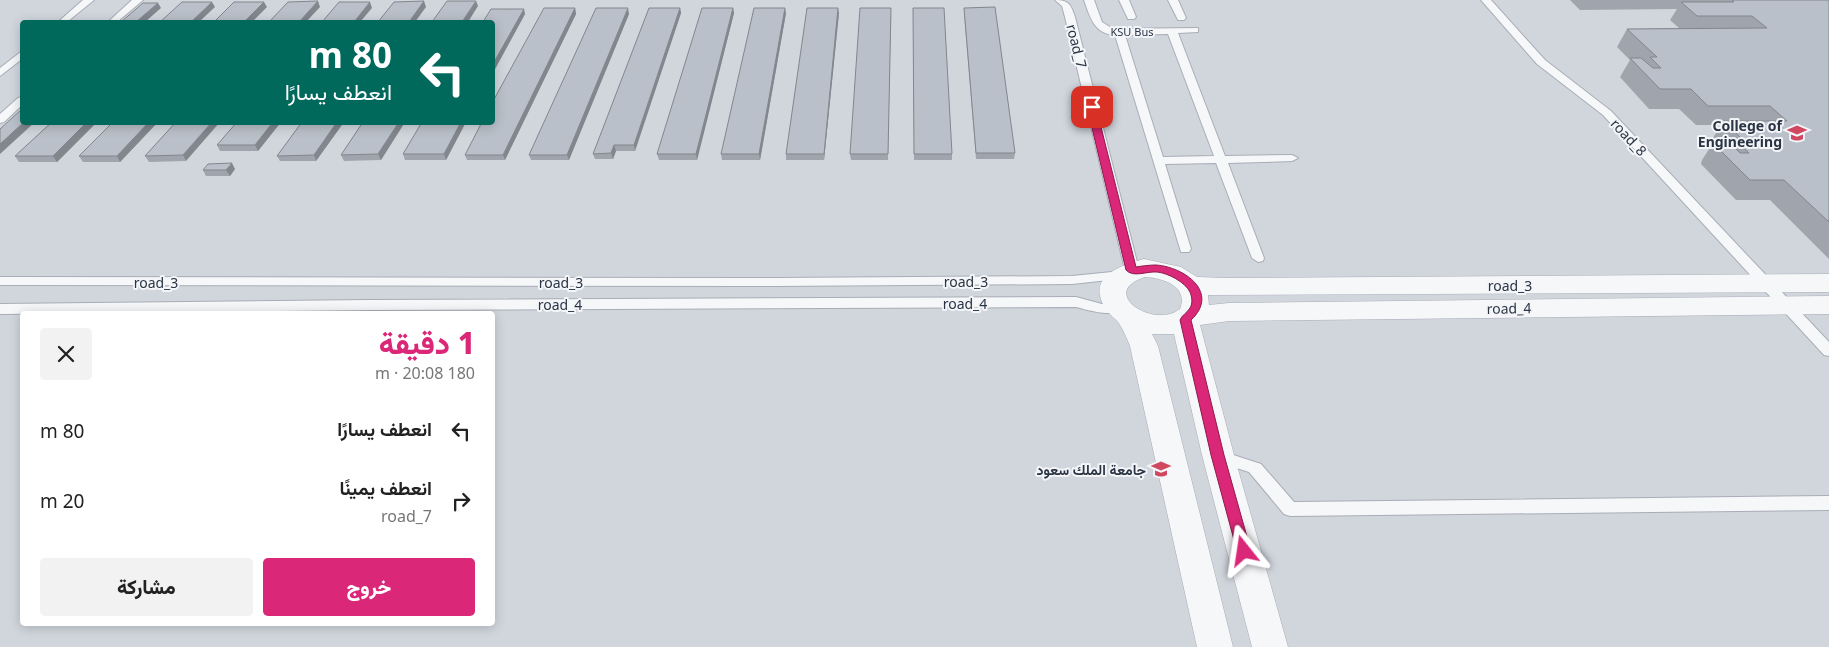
<!DOCTYPE html>
<html lang="ar">
<head>
<meta charset="utf-8">
<style>
  body { margin:0; font-family:"Noto Sans",Vazirmatn,sans-serif; background:#f2f2f2; color:#222; direction:rtl; height:100vh; display:flex; flex-direction:column; font-size:19px; white-space:nowrap }
  * { box-sizing:border-box; margin:0 }
  p { font-size:16px; color:#767676 }
  .icon { flex:none; width:28px; height:28px; fill:none; stroke:currentColor; stroke-width:2; stroke-linecap:round; stroke-linejoin:round }
  .map { position:relative; flex:1; overflow:hidden; direction:ltr }
  .drawer { position:absolute; left:20px; top:311px; width:475px; height:315px; display:flex; flex-direction:column; background:#fff; border-radius:5px; box-shadow:0 2px 12px #0003; direction:rtl }
  .drawer>* { flex:none }
  .hud { position:absolute; left:20px; top:20px; width:475px; height:105px; border-radius:5px; box-shadow:0 2px 12px #0003; direction:rtl; background:#00695c; color:#fff; overflow:hidden }
  .pin { position:absolute; display:grid; place-items:center; width:42px; height:42px; color:#fff; margin:-21px; border-radius:10px; box-shadow:0 2px 8px #0006 }
  .me { position:absolute; width:55px; margin:-28px; rotate:345deg; stroke-linejoin:round; filter:drop-shadow(0 0 4px #0008) }
  .turn { display:flex; align-items:center; gap:18px; height:105px; padding:0 20px; font-size:22px }
  .turn .icon { width:65px; height:65px; stroke-width:2.5 }
  .turn b { display:block; font-size:35px; line-height:42px }
  .round { display:grid; place-items:center; flex:none; width:52px; height:52px; border-radius:5px; background:#f2f2f2 }
  .summary { display:flex; align-items:center; justify-content:space-between; height:85px; padding:0 20px }
  h1 { font-size:30px; font-weight:800; line-height:38px; color:#db2777 }
  .action { display:flex; gap:10px; margin-top:auto; padding:10px 20px }
  .action a { flex:1; height:58px; border-radius:5px; background:#db2777; color:#fff; font-size:20px; font-weight:800; line-height:58px; text-align:center }
  .action a+a { background:#f2f2f2; color:#222 }
  ul { padding:0; list-style:none }
  li { display:flex; align-items:center; gap:15px; height:70px; padding:0 20px }
  li div { flex:1 }
  li b { display:block; font-size:19px }
  li em { font-style:normal }
  .map>svg:first-child { display:block }
  .built { fill:#d1d6dd; fill-rule:evenodd }
  .lines { fill:none; stroke-linecap:round; stroke-linejoin:round }
  .service-casing { stroke:#a8adb6; stroke-width:2 }
  .tertiary-casing { stroke:#a8adb6; stroke-width:1 }
  .service { fill:#f6f7f9; fill-rule:evenodd }
  .tertiary { fill:#f6f7f9; fill-rule:evenodd }
  .wall { fill:#a0a5ad }
  .shaded-wall { fill:#82868d }
  .building { fill:#bac0c9; stroke:#82868d }
  .route { fill:#db2777; stroke:#8e194d }
  .labels { text-anchor:middle; dominant-baseline:central; stroke-width:4; stroke-linejoin:round; paint-order:stroke }
  .far-street-label { font-size:11px; fill:#2a3444; stroke:#f3f5f8 }
  .street-label { font-size:14px; fill:#2a3444; stroke:#f3f5f8 }
  .poi-label { font-size:14px; font-weight:bold; fill:#2a3444; stroke:#f3f5f8; text-anchor:end }
</style>
</head>
<body>
<div class="map">
<svg width="1829" height="647" viewBox="0 0 1829 647">
  <rect width="100%" height="100%" fill="#e3e6eb"/>
  <path class="built" d="M 0,0 L 1829,0 L 1829,647 L 0,647 ZM 22,22 L 492,22 L 492,122 L 22,122 ZM 22,314 L 492,314 L 492,624 L 22,624 Z"/>
  <g class="lines">
    <g class="service-casing">
      <path id="service" d="M 83,0 L 94,0 L 67,22 L 58,22 Z
        M 132,0 L 143,0 L 117,22 L 108,22 Z
        M 1055,0 C 1069,0 1071,5 1075,17 L 1139,270 L 1137,273 L 1127,273 L 1125,270 L 1065,17 L 1062,6 Z
        M 1084,0 L 1094,0 L 1102,22 L 1113,29 L 1198,28 L 1198,32 L 1178,33 L 1225,156 L 1292,155 L 1298,158 L 1292,161 L 1228,163 L 1264,258 L 1263,261 L 1258,262 L 1252,258 L 1216,163 L 1165,164 L 1191,249 L 1189,252 L 1181,252 L 1115,35 C 1094,34 1090,17 1084,0 ZM 1168,34 L 1214,156 L 1163,157 L 1125,35 Z
        M 1119,0 L 1129,0 L 1136,17 L 1134,19 L 1128,19 Z
        M 1168,0 L 1178,0 L 1186,18 L 1184,20 L 1178,20 Z
        M 1481,0 L 1491,0 L 1545,60 L 1611,111 L 1829,342 L 1829,356 L 1824,355 L 1603,115 L 1537,64 Z
        M 22,51 L 22,59 L 0,76 L 0,68 Z
        M 22,97 L 22,105 L 4,122 L 0,123 L 0,114 L 18,98 Z
        M 1122,271 L 1127,272 L 1129,275 L 1127,278 L 1072,284 L 775,286 L 0,285 L 0,277 L 775,278 L 1072,276 Z
        M 1076,297 L 1102,304 L 1124,305 L 1126,308 L 1124,311 C 1107,316 1092,311 1076,307 L 370,310 L 0,314 L 0,304 L 370,300 Z
        M 1218,450 L 1261,464 L 1294,502 L 1829,496 L 1829,510 L 1290,516 L 1284,514 L 1249,472 L 1212,460 L 1210,456 L 1212,452 Z"/>
    </g>
    <g class="tertiary-casing">
      <path id="tertiary" d="M 1144,259 L 1181,267 L 1197,277 L 1225,278 L 1829,274 L 1829,292 L 1208,295 L 1209,305 L 1229,303 L 1829,296 L 1829,314 L 1229,321 L 1200,325 L 1234,455 L 1288,647 L 1252,647 L 1202,455 L 1174,334 L 1152,334 L 1158,346 L 1233,647 L 1197,647 L 1130,346 C 1127,339 1124,331 1120,325 C 1117,319 1109,315 1105,308 C 1086,276 1120,266 1144,259 ZM 1145,277 C 1163,278 1189,286 1180,309 C 1153,330 1097,292 1145,277 Z"/>
    </g>
    <use href="#service" class="service"/>
    <use href="#tertiary" class="tertiary"/>
  </g>
  <path class="wall" d="M 1570,0 L 1829,0 L 1829,259 L 1770,200 L 1736,200 L 1701,164 L 1702,160 L 1713,143 L 1711,141 L 1721,125 L 1696,125 L 1679,109 L 1649,109 L 1620,77 L 1630,60 L 1617,47 L 1627,29 L 1679,28 L 1670,20 L 1677,9 L 1580,10 Z
    M 575,8 L 576,14 L 505,160 L 467,160 L 465,155 Z
    M 680,8 L 681,13 L 635,151 L 616,151 L 613,159 L 595,159 L 593,154 Z
    M 733,8 L 734,13 L 697,160 L 659,160 L 657,154 Z
    M 891,8 L 888,160 L 851,160 L 850,154 Z
    M 913,8 L 952,154 L 952,160 L 914,160 Z
    M 964,8 L 1015,153 L 1014,159 L 976,159 L 964,13 Z
    M 786,13 L 760,160 L 722,160 L 721,154 Z
    M 839,13 L 824,160 L 786,160 L 786,154 Z
    M 525,14 L 495,69 L 492,70 L 492,22 Z
    M 629,14 L 569,160 L 531,160 L 529,155 Z
    M 52,122 L 97,122 L 57,162 L 19,162 L 15,156 Z
    M 113,122 L 158,122 L 120,162 L 83,162 L 79,156 Z
    M 176,122 L 186,161 L 149,162 L 145,156 Z
    M 281,122 L 258,151 L 220,151 L 217,145 Z
    M 302,122 L 344,122 L 316,161 L 280,161 L 277,156 Z
    M 363,122 L 405,122 L 381,160 L 344,161 L 341,155 Z
    M 466,122 L 446,160 L 405,160 L 403,154 Z
    M 235,169 L 230,176 L 206,176 L 203,170 Z"/>
  <path class="shaded-wall" d="M 318,1 L 320,7 L 306,22 L 299,22 Z
    M 424,1 L 426,7 L 415,22 L 409,22 Z
    M 476,1 L 478,6 L 468,22 L 462,22 Z
    M 212,2 L 215,7 L 199,22 L 191,22 Z
    M 264,2 L 267,7 L 252,22 L 244,22 Z
    M 370,2 L 372,8 L 360,22 L 354,22 Z
    M 158,3 L 161,8 L 145,22 L 136,22 Z
    M 575,8 L 576,14 L 505,160 L 503,155 Z
    M 628,8 L 629,14 L 569,160 L 567,155 Z
    M 680,8 L 681,13 L 635,151 L 634,145 Z
    M 733,8 L 734,13 L 697,160 L 696,154 Z
    M 785,8 L 786,13 L 760,160 L 759,154 Z
    M 838,8 L 839,13 L 824,160 L 824,154 Z
    M 524,9 L 525,14 L 495,69 L 493,64 Z
    M 24,122 L 35,122 L 0,154 L 0,144 Z
    M 87,122 L 97,122 L 57,162 L 53,156 Z
    M 149,122 L 158,122 L 120,162 L 117,156 Z
    M 212,122 L 220,122 L 186,161 L 183,155 Z
    M 273,122 L 281,122 L 258,151 L 255,145 Z
    M 337,122 L 344,122 L 316,161 L 314,155 Z
    M 399,122 L 405,122 L 381,160 L 378,154 Z
    M 461,122 L 466,122 L 446,160 L 444,154 Z
    M 614,145 L 616,151 L 613,159 L 611,153 Z
    M 232,163 L 235,169 L 230,176 L 226,170 Z"/>
  <path class="building" d="M 1732,0 L 1829,0 L 1829,222 L 1784,180 L 1750,180 L 1714,144 L 1714,140 L 1723,140 L 1730,143 L 1740,153 L 1749,153 L 1734,139 L 1742,139 L 1724,121 L 1787,121 L 1770,106 L 1708,106 L 1691,89 L 1660,89 L 1630,58 L 1641,58 L 1653,68 L 1661,68 L 1650,57 L 1657,57 L 1627,29 L 1767,28 L 1752,16 L 1697,16 L 1681,2 L 1734,2 Z
    M 318,1 L 299,22 L 269,22 L 288,2 Z
    M 424,1 L 409,22 L 378,22 L 394,2 Z
    M 447,1 L 476,1 L 462,22 L 432,22 Z
    M 182,2 L 212,2 L 191,22 L 160,22 Z
    M 234,2 L 264,2 L 244,22 L 214,22 Z
    M 339,2 L 370,2 L 354,22 L 322,22 Z
    M 143,3 L 158,3 L 136,22 L 121,22 Z
    M 995,7 L 1015,153 L 976,153 L 964,8 Z
    M 544,8 L 575,8 L 503,155 L 465,155 L 482,122 L 492,122 L 492,103 Z
    M 596,8 L 628,8 L 567,155 L 529,155 Z
    M 649,8 L 680,8 L 634,145 L 614,145 L 611,153 L 593,154 Z
    M 702,8 L 733,8 L 696,154 L 657,154 Z
    M 754,8 L 785,8 L 759,154 L 721,154 Z
    M 807,8 L 838,8 L 824,154 L 786,154 Z
    M 860,8 L 891,8 L 888,154 L 850,154 Z
    M 913,8 L 944,8 L 952,154 L 914,154 Z
    M 491,9 L 524,9 L 493,64 L 492,64 L 492,22 L 483,22 Z
    M 22,109 L 22,122 L 24,122 L 0,144 L 0,129 Z
    M 52,122 L 87,122 L 53,156 L 15,156 Z
    M 113,122 L 149,122 L 117,156 L 79,156 Z
    M 176,122 L 212,122 L 183,155 L 145,156 Z
    M 237,122 L 273,122 L 255,145 L 217,145 Z
    M 302,122 L 337,122 L 314,155 L 277,156 Z
    M 363,122 L 399,122 L 378,154 L 341,155 Z
    M 422,122 L 461,122 L 444,154 L 403,154 Z
    M 232,163 L 226,170 L 203,170 L 208,164 Z"/>
  <path class="route" d="M 1092,104 L 1096,107 L 1136,267 C 1142,266 1149,265 1156,265 C 1185,267 1220,293 1191,320 L 1224,455 L 1251,551 L 1249,555 L 1244,557 L 1239,555 L 1237,551 L 1211,455 L 1180,320 C 1182,315 1188,312 1190,308 C 1193,303 1192,297 1190,292 C 1185,282 1168,273 1157,272 C 1147,271 1133,278 1126,270 L 1087,107 Z"/>
  <defs>
    <g id="university-bare" transform="scale(1.5)"><path d="M0-5L7-2L0 1L-7-2ZM-4 1L0 2.5L4 1V4Q0 6-4 4Z" fill="#d0485f" stroke="#f3f5f8" stroke-width="2.5" paint-order="stroke"/></g>
  </defs>
  <g fill-rule="evenodd">
    <use href="#university-bare" x="1797" y="133"/>
    <use href="#university-bare" x="1161" y="469"/>
  </g>
  <g class="labels">
    <g class="far-street-label">
      <text x="1132" y="31">KSU Bus</text>
    </g>
    <g class="street-label">
      <text transform="translate(1077 46) rotate(76)">road_7</text>
      <text transform="translate(1629 137) rotate(47)">road_8</text>
      <text x="966" y="281">road_3</text>
      <text x="156" y="282">road_3</text>
      <text x="561" y="282">road_3</text>
      <text x="1510" y="285">road_3</text>
      <text x="965" y="303">road_4</text>
      <text x="560" y="304">road_4</text>
      <text transform="translate(1509 308) rotate(-1)">road_4</text>
    </g>
    <g class="poi-label">
      <text x="1782" y="125">College of<tspan x="1782" dy="16">Engineering</tspan></text>
      <text x="1146" y="469">جامعة الملك سعود</text>
    </g>
  </g>
</svg>
<div class="pin" style="left:1092px;top:107px;background:#d93025"><svg class="icon" aria-label="arrive" viewBox="0 0 24 24"><path d="M6 21V4h12l-3 4 3 4H6"/></svg></div>
<svg class="me" style="left:1244px;top:551px" viewBox="-20 -20 40 40"><path d="M0-17L14 15 0 8-14 15z" fill="#db2777" stroke="#fff" stroke-width="4"/></svg>
<div class="hud">
<div class="turn"><svg class="icon" aria-label="left" viewBox="0 0 24 24"><path d="M17 20v-9H6M10 6l-5 5 5 5"/></svg><div><b>80 m</b>انعطف يسارًا</div></div>
</div>
<section class="drawer">
<div class="summary"><div><h1>1 دقيقة</h1><p>180 m · 20:08</p></div><a class="round"><svg class="icon" aria-label="close" viewBox="0 0 24 24"><path d="M6 6l12 12M18 6L6 18"/></svg></a></div>
<ul>
<li><svg class="icon" aria-label="left" viewBox="0 0 24 24"><path d="M17 20v-9H6M10 6l-5 5 5 5"/></svg><div><b>انعطف يسارًا</b></div><em>80 m</em></li>
<li><svg class="icon" aria-label="right" viewBox="0 0 24 24"><path d="M7 20v-9h11M14 6l5 5-5 5"/></svg><div><b>انعطف يمينًا</b><p>road_7</p></div><em>20 m</em></li>
</ul>
<div class="action"><a>خروج</a><a>مشاركة</a></div>
</section>
</div>
</body>
</html>
